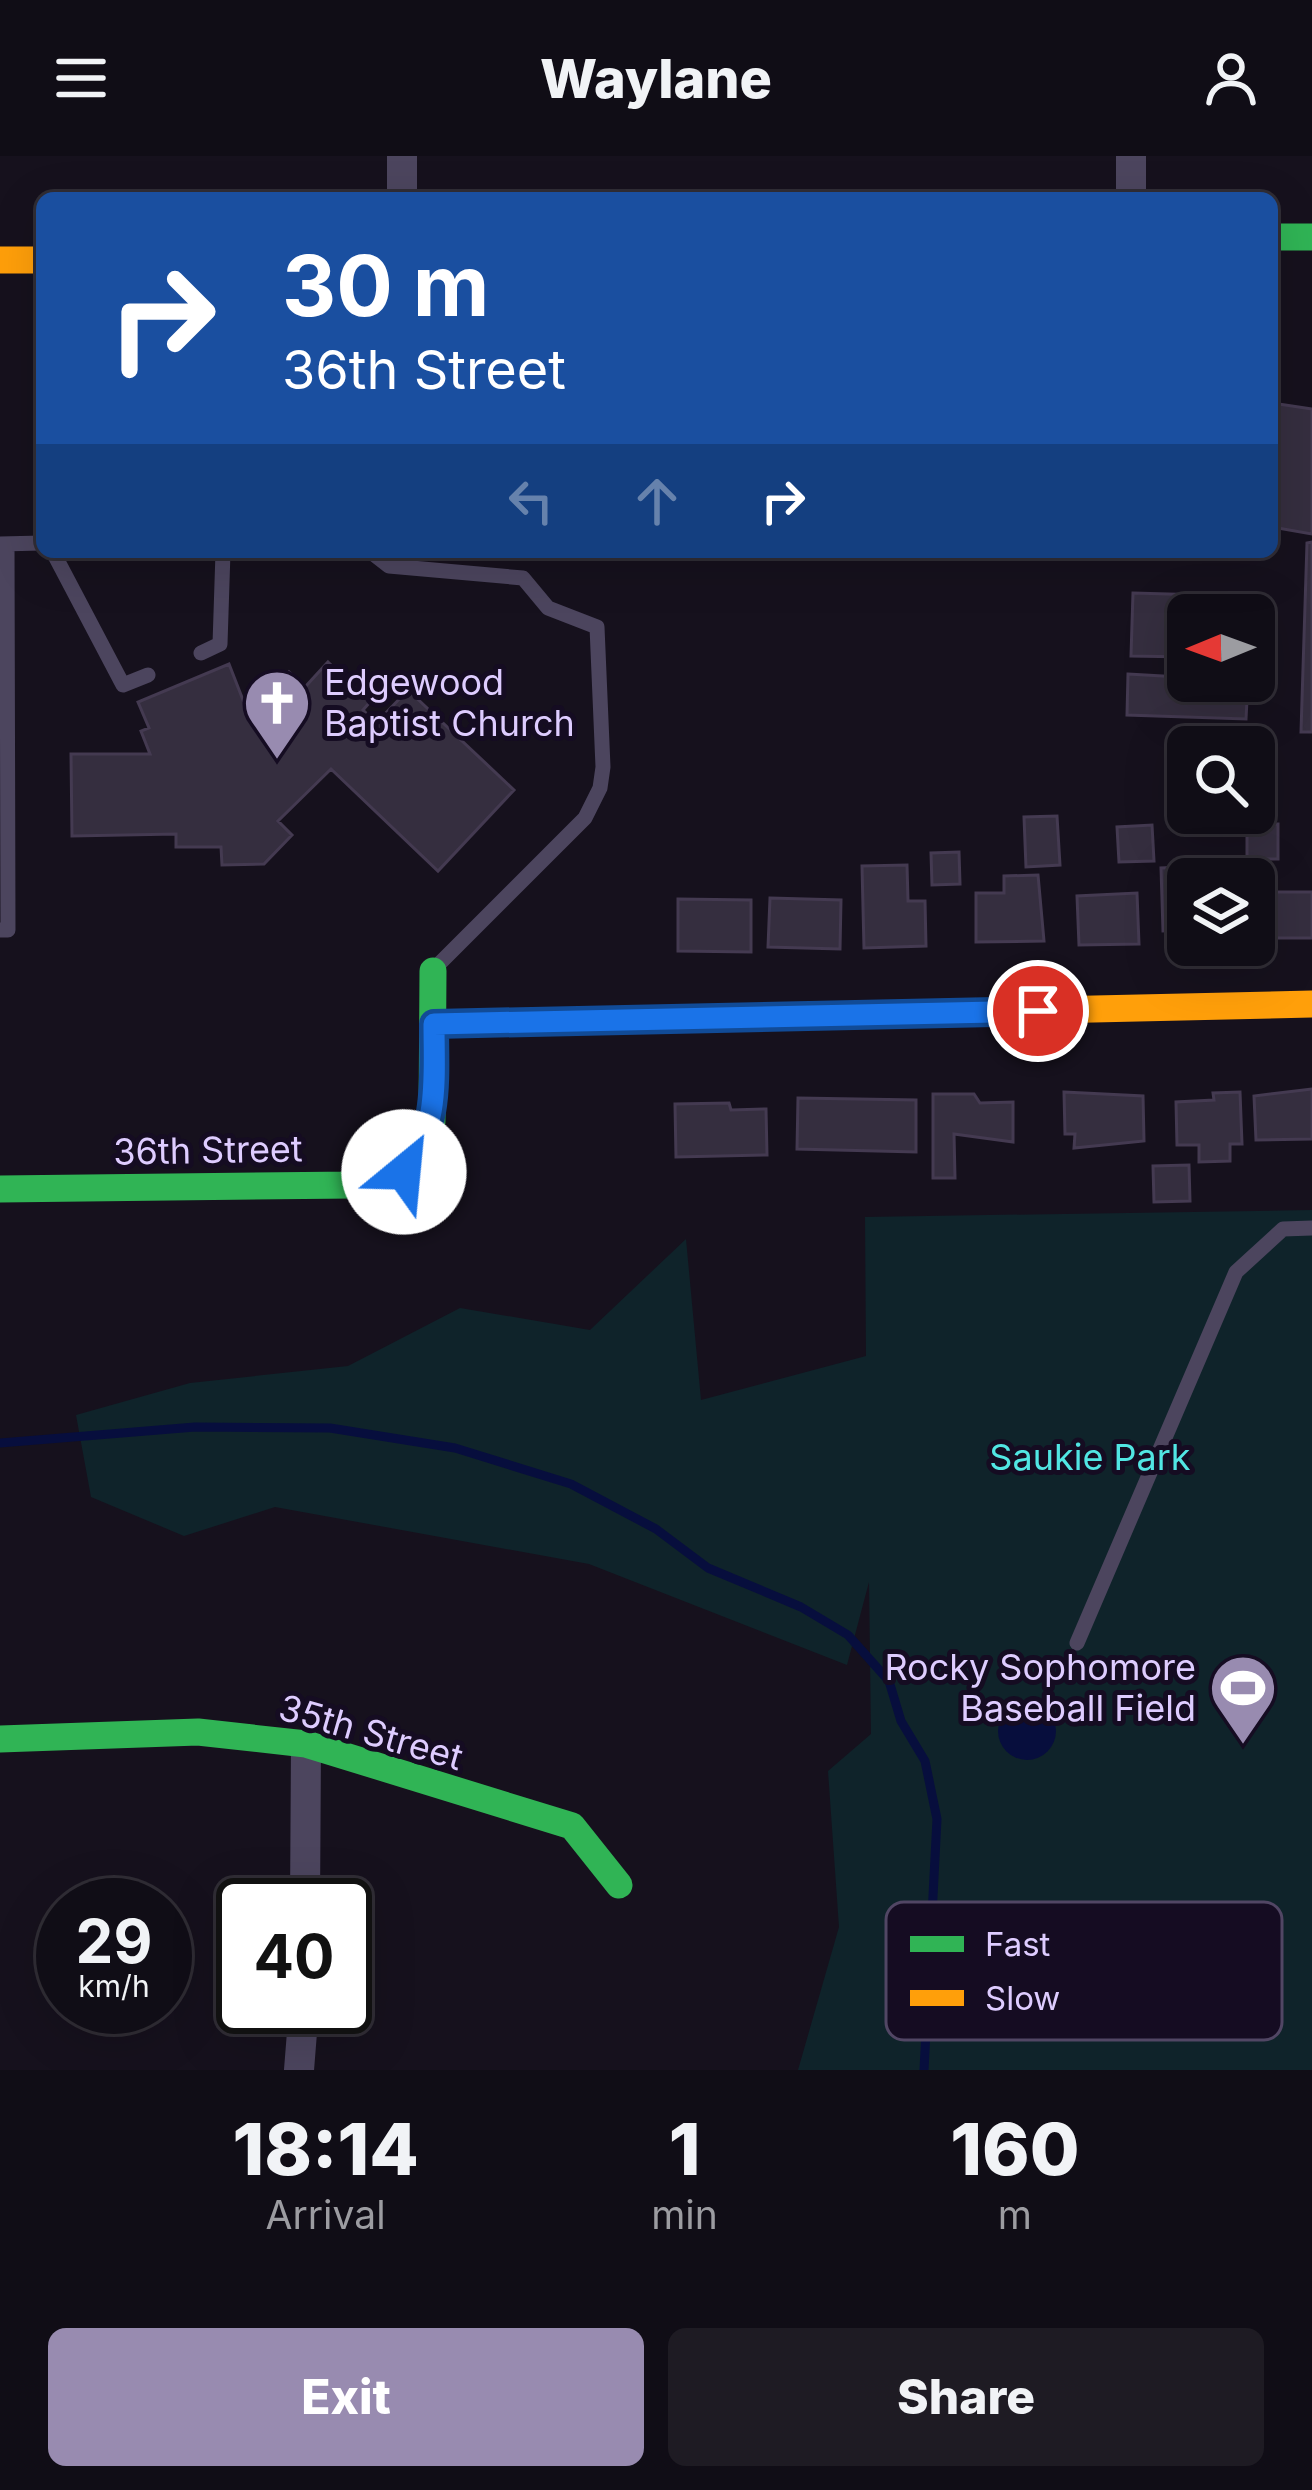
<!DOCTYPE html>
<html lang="en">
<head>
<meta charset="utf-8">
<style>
  body { margin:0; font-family:Inter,sans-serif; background:#1e1b23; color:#f1f3f6; height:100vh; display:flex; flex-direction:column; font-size:45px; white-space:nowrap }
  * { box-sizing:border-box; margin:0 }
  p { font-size:39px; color:#9c9ca1 }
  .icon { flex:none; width:66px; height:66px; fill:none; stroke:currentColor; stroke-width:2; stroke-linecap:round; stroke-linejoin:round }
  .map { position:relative; height:1914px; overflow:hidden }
  .sheet { display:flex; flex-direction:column; background:#100d16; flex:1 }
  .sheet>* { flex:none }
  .top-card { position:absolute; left:36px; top:36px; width:1242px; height:366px; border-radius:18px; box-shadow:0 12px 48px #0002,0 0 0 3px #302d35; background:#1a4fa0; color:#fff; overflow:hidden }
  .needle { width:78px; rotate:269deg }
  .fabs { position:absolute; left:1167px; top:438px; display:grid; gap:24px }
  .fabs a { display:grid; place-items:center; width:108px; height:108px; border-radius:18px; background:#100d16; box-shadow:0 12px 48px #0002,0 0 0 3px #302d35; font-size:60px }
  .speed { position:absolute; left:36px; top:1722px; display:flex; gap:24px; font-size:60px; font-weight:700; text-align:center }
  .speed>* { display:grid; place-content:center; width:156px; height:156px; border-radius:50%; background:#100d16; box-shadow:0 12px 48px #0002,0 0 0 3px #302d35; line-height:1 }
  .speed small { font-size:30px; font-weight:400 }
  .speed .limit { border:6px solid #111; border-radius:18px; background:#fff; color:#111 }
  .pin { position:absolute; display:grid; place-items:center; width:102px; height:102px; color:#fff; margin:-51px; border:6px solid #fff; border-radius:50%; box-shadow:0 3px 12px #0007 }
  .me { position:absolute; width:132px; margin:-66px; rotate:28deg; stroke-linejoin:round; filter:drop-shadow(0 0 9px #0008) }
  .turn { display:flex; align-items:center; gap:42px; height:252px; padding:0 48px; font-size:54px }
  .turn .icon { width:156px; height:156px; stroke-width:2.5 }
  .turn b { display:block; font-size:84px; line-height:102px }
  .lanes { display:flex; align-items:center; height:114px; padding:0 48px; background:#0003; justify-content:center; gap:60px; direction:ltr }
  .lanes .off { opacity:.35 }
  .eta { display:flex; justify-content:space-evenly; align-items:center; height:204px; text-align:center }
  .eta b { font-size:72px; font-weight:800; line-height:84px }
  .button { display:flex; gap:24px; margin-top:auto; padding:24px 48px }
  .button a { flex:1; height:138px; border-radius:18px; background:#988bb0; color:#fff; font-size:48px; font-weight:800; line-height:138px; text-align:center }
  .button a+a { background:#1e1b23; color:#f1f3f6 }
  header { display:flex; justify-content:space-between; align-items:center; height:156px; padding:0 48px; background:#100d16; font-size:54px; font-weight:800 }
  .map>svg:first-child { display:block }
  .green { fill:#0f232a }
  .water { fill:#070e3d }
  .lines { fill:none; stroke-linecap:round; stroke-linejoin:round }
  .stream { stroke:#070e3d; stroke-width:9 }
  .building { fill:#352e3f; stroke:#443a51; stroke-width:3 }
  .lane { stroke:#4c455e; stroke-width:15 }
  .street { stroke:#4c455e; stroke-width:30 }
  .fast { stroke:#30b455; stroke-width:27 }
  .slow { stroke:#ff9f0a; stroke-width:27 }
  .route-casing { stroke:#114b97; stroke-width:30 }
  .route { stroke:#1a73e8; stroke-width:21 }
  .labels { text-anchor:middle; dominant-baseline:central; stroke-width:10; stroke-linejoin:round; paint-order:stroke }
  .poi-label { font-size:36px; fill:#deccff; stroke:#150c22; text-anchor:start }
  .street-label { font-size:36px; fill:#deccff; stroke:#150c22 }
  .park-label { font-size:36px; fill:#51e6e3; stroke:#150c22 }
  .key { fill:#150c22; stroke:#514664; stroke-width:3 }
  .key-label { font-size:33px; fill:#deccff }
</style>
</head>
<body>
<header><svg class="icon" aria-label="menu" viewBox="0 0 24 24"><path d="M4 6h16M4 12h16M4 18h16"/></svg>Waylane<svg class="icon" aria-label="person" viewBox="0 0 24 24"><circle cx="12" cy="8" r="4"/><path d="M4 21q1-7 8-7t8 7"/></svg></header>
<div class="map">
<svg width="1312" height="1914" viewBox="0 0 1312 1914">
  <rect width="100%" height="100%" fill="#16111d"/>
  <path class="green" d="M 1312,1054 L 1312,1914 L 798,1914 L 839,1771 L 828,1615 L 871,1578 L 869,1426 L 847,1509 L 589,1408 L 275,1351 L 184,1380 L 91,1341 L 76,1259 L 190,1227 L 348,1210 L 460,1152 L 590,1174 L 686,1083 L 701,1244 L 866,1200 L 865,1061 Z"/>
  <path class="water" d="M998 1575a29 29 0 1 1 58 0a29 29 0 1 1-58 0Z"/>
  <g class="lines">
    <path class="stream" d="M 0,1287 L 195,1271 L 330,1272 L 455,1292 L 571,1328 L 656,1373 L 708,1412 L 801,1451 L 848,1479 L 889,1525 L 901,1565 L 925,1605 L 937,1663 L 924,1914"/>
  </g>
  <path class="building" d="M 1272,247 L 1312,253 L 1312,378 L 1272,371 Z
    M 1312,386 L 1312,576 L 1301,576 L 1307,387 Z
    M 1133,437 L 1238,440 L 1237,459 L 1188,459 L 1188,501 L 1131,500 Z
    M 328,506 L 370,546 L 363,554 L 376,567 L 408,534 L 514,634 L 438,715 L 331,613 L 278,665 L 292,679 L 264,708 L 222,709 L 221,691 L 176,691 L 176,678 L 72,680 L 71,598 L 150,598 L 141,575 L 149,572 L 138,546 L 229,508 L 243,544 L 276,530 L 289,516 L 305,531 Z
    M 1128,518 L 1248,525 L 1246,563 L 1127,559 Z
    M 1057,660 L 1060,709 L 1026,711 L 1024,661 Z
    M 1247,668 L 1278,668 L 1278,703 L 1247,703 Z
    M 1152,669 L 1154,705 L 1119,706 L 1117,671 Z
    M 959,696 L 960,728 L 932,729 L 931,697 Z
    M 907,709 L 908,745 L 925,745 L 926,790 L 864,792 L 862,710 Z
    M 1207,710 L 1208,723 L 1188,723 L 1188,783 L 1183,774 L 1163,775 L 1161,712 Z
    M 1038,719 L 1044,785 L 976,786 L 976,737 L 1004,737 L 1004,720 Z
    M 1254,736 L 1312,736 L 1312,782 L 1254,782 Z
    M 1137,737 L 1139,788 L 1079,789 L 1077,740 Z
    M 770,742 L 841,744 L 840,793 L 768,791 Z
    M 678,743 L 751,744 L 751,796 L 678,795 Z
    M 1312,933 L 1312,983 L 1256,984 L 1254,940 Z
    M 1064,936 L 1143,940 L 1144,985 L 1074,992 L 1075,978 L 1065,978 Z
    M 1240,936 L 1242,988 L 1230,988 L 1230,1005 L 1199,1006 L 1199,989 L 1177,989 L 1176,946 L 1214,944 L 1213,937 Z
    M 933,938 L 974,938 L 980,947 L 1013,946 L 1013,986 L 954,978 L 955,1022 L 933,1022 Z
    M 798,942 L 916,944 L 916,996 L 797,993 Z
    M 729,947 L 731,954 L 766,953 L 767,999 L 676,1001 L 675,948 Z
    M 1189,1009 L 1190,1045 L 1154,1046 L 1153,1010 Z"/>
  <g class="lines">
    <path class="lane" d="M 0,388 L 42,387
      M 53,396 L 123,529 L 148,519
      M 371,396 L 389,410 L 523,422 L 548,452 L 597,471 L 603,611 L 600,632 L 585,662 L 435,812
      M 201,497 L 220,488 L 223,396
      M 0,774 L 8,774 L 7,389
      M 1077,1487 L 1236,1116 L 1283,1073 L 1312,1072"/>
    <path class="street" d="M 402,0 L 402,42
      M 1131,42 L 1131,0
      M 305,1749 L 306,1588
      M 299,1914 L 304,1851"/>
    <path class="fast" d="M 1272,81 L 1312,81
      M 0,1033 L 353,1029 L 404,1016 L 432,966 L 433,815
      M 0,1583 L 198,1576 L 306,1588 L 572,1670 L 619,1729"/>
    <path class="slow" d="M 0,104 L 42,104
      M 434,868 L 1312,848"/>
  </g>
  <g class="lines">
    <g class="route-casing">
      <path id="route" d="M 404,1016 C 440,972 434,922 434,868 L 1038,855"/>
    </g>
    <use href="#route" class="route"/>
  </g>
  <defs>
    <g id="church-pin" transform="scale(3.45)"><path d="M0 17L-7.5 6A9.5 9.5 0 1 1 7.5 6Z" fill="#988bb0" stroke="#150c22"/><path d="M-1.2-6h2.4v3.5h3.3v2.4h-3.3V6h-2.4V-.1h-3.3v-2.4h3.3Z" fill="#fff"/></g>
    <g id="stadium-pin" transform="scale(3.45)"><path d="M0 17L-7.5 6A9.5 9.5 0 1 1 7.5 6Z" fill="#988bb0" stroke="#150c22"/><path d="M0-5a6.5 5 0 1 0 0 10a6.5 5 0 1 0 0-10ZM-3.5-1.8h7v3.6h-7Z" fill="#fff"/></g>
  </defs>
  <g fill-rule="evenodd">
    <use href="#church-pin" x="277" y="547"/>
    <use href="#stadium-pin" x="1243" y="1532"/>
  </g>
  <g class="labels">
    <g class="poi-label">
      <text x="324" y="526">Edgewood<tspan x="324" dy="41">Baptist Church</tspan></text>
      <text x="1196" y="1511" text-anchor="end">Rocky Sophomore<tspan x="1196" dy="41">Baseball Field</tspan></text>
    </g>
    <g class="street-label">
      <text transform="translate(208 994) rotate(-1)">36th Street</text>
      <text transform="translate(371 1576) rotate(16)">35th Street</text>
    </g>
    <g class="park-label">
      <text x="1090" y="1301">Saukie Park</text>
    </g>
  </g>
  <rect x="886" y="1746" width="396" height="138" rx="18" class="key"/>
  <rect x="910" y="1780" width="54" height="16" fill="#30b455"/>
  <rect x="910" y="1834" width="54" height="16" fill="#ff9f0a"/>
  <g class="key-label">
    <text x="985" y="1800">Fast</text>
    <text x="985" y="1854">Slow</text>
  </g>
</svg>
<div class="fabs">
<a><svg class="needle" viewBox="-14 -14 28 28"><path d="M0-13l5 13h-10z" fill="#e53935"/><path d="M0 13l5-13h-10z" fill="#9c9ca1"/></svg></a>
<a><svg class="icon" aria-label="search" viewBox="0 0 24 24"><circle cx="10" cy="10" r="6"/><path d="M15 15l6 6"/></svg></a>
<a><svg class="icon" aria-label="layers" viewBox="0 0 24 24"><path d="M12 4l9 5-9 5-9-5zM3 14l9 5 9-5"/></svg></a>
</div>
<div class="speed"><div>29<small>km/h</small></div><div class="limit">40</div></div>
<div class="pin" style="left:1038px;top:855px;background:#d93025"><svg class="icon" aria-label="arrive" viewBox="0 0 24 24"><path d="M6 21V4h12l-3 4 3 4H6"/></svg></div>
<svg class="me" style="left:404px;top:1016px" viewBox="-20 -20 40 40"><circle r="19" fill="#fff"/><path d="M0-13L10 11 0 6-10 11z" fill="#1a73e8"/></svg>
<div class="top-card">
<div class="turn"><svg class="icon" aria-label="right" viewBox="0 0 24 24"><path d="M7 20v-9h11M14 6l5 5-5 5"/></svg><div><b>30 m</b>36th Street</div></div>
<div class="lanes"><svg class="icon off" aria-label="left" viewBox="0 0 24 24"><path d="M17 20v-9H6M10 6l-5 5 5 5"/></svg><svg class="icon off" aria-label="ahead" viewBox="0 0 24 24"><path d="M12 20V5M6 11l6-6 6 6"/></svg><svg class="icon" aria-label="right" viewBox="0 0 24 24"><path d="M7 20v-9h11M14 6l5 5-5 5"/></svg></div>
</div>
</div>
<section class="sheet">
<div class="eta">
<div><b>18:14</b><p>Arrival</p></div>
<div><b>1</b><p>min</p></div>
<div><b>160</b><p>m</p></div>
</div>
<div class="button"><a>Exit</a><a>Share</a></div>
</section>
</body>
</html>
